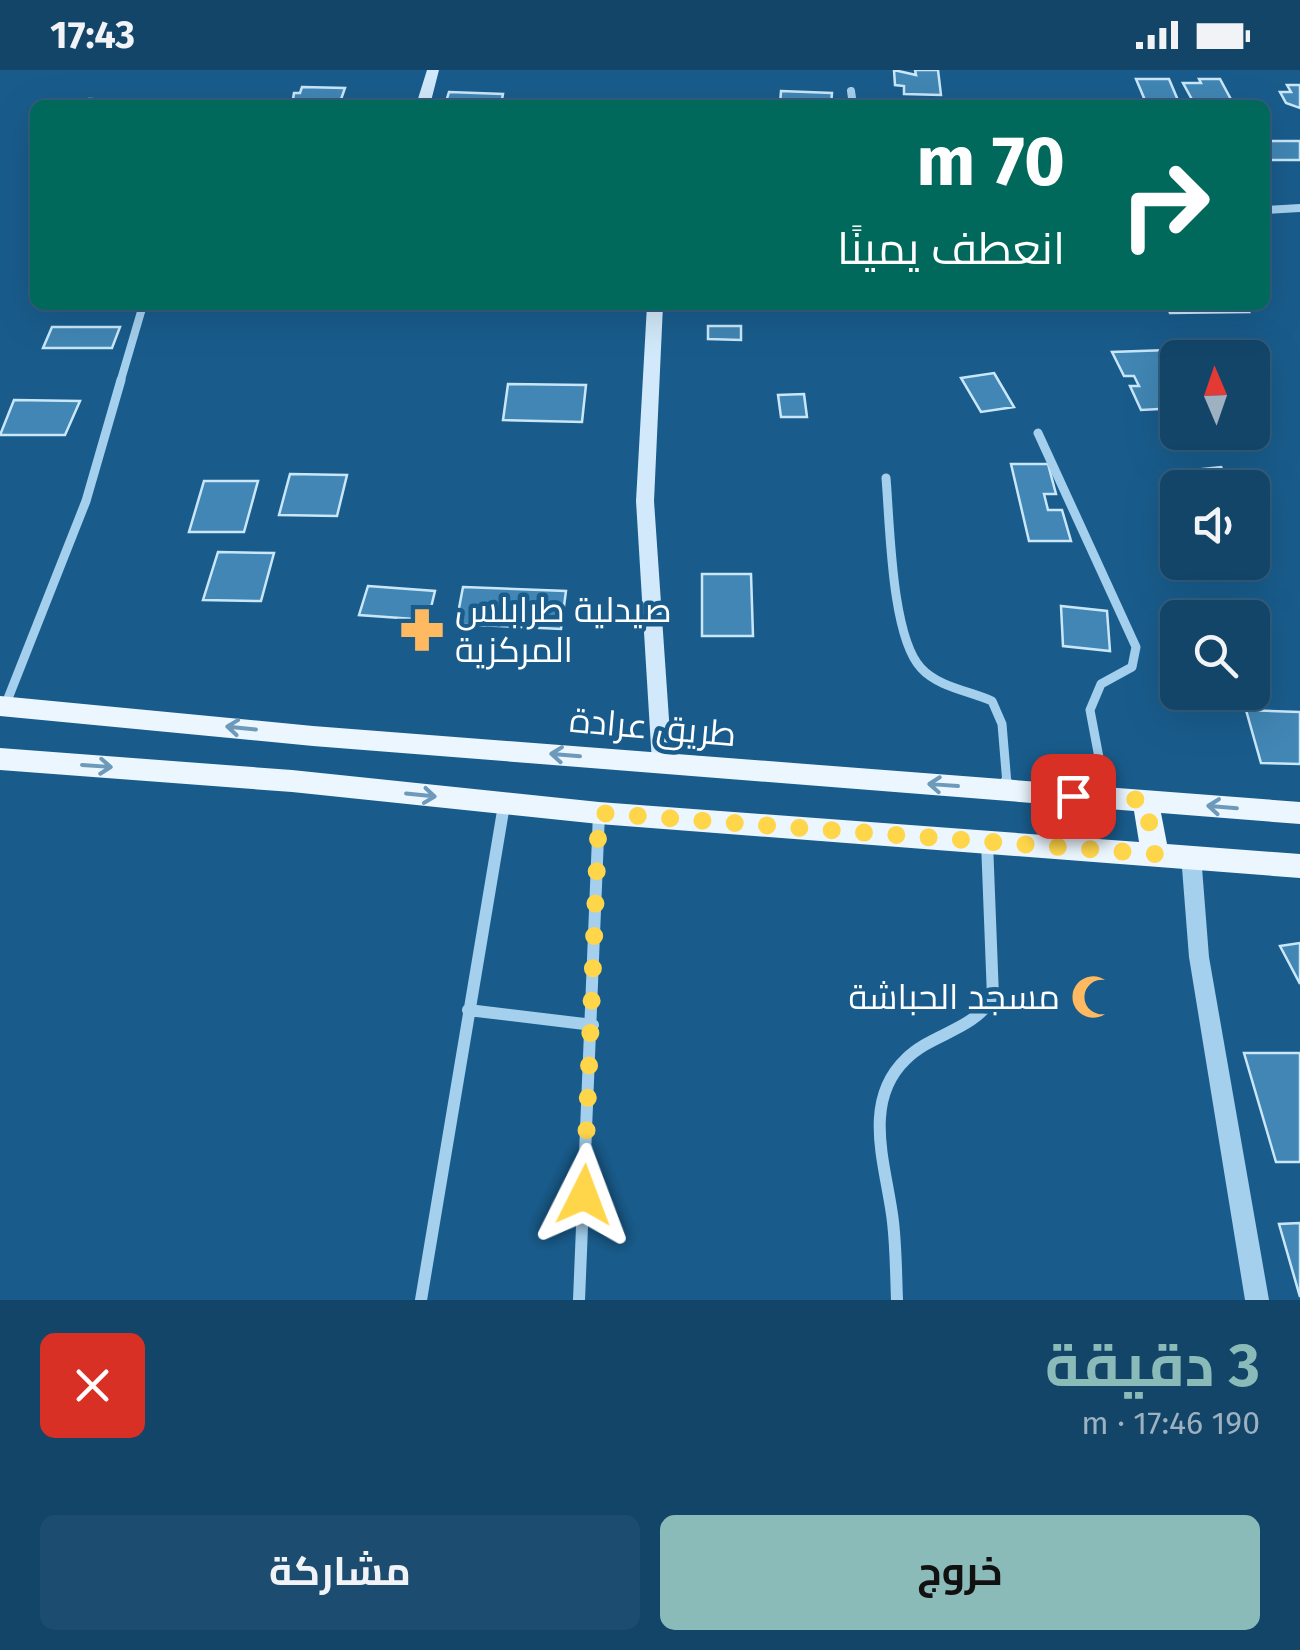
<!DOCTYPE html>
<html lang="ar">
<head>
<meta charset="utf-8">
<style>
  body { margin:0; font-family:"Fira Sans",Cairo,sans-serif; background:#1c4c6f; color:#f1f3f6; direction:rtl; height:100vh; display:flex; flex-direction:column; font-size:38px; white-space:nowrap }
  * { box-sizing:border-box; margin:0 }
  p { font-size:32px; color:#9db1c0 }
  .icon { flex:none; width:55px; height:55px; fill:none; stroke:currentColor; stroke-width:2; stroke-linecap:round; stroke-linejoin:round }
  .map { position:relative; height:1230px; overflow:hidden; direction:ltr }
  .panel { display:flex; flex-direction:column; background:#134569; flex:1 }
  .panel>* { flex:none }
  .banner { position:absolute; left:30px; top:30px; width:1240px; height:210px; border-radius:15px; box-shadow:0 10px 40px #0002,0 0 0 2px #325d7d; direction:rtl; background:#00695c; color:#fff; overflow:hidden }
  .needle { width:65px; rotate:358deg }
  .buttons { position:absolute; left:1160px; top:270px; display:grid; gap:20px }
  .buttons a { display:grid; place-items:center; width:110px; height:110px; border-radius:15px; background:#134569; box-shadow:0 10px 40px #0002,0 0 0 2px #325d7d; font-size:50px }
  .pin { position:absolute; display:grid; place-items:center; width:85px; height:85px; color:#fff; margin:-42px; border-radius:20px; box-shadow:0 5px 15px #0006 }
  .me { position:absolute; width:110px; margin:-55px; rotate:3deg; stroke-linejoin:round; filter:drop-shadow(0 0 8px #0008) }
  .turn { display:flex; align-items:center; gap:35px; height:210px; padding:0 40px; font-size:45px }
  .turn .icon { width:130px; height:130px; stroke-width:2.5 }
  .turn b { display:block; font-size:70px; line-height:85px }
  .round { display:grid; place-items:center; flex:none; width:105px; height:105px; border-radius:15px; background:#1c4c6f }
  .summary { display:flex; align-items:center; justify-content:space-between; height:170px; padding:0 40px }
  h1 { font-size:60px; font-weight:700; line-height:75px; color:#8bbbb9 }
  .button { display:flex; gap:20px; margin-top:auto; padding:20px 40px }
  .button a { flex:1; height:115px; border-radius:15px; background:#8bbbb9; color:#111; font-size:40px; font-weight:700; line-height:115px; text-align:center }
  .button a+a { background:#1c4c6f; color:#f1f3f6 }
  .status { display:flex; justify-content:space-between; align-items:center; height:70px; padding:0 50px; background:#134569; direction:ltr }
  .status svg { height:28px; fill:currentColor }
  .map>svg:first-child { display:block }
  .building { fill:#4186b4; stroke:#cae7fa; stroke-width:2.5 }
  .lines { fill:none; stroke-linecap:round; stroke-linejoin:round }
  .minor-far2 { stroke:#a4d0ee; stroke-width:8 }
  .minor-far1 { stroke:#a4d0ee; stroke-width:9 }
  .minor { stroke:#a4d0ee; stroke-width:12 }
  .tertiary { fill:#a4d0ee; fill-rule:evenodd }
  .secondary { fill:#d1e9fa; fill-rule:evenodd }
  .primary { fill:#ebf6ff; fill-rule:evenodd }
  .oneway { stroke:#6d9aba }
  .route { stroke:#ffd54a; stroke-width:18; stroke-dasharray:0 32.4 }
  .labels { text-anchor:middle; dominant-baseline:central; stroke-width:9; stroke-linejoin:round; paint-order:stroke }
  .poi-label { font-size:35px; fill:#fff; stroke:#195c8c; text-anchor:start }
  .street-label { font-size:35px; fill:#fff; stroke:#195c8c }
</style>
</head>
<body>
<div class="status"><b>17:43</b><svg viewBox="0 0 49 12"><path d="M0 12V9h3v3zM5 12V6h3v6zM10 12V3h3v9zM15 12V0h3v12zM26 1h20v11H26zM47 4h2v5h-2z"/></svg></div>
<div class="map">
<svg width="1300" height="1230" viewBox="0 0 1300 1230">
  <rect width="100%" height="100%" fill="#195c8c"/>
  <path class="building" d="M 894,0 L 916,5 L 915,0 L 938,0 L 941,25 L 904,24 L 904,16 L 895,15 Z
    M 1136,9 L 1169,9 L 1180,35 L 1147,35 Z
    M 1199,9 L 1220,9 L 1234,35 L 1195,35 L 1183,13 L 1201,13 Z
    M 1287,15 L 1300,15 L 1300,38 L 1286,33 L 1280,22 L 1291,22 Z
    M 302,17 L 345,18 L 339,35 L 292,35 L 294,23 L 300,23 Z
    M 781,21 L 832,23 L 831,35 L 780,35 Z
    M 449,22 L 503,24 L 501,35 L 445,35 Z
    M 89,29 L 137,31 L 135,34 L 157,35 L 85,35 Z
    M 1265,71 L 1300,71 L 1300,90 L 1267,90 Z
    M 1167,235 L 1246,235 L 1249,242 L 1170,243 Z
    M 708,256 L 741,256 L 741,270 L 708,269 Z
    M 52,257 L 120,257 L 112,278 L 43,278 Z
    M 1168,280 L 1178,298 L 1178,338 L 1141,340 L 1130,316 L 1139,316 L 1134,306 L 1124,306 L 1112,282 Z
    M 994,303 L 1014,337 L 981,342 L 961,308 Z
    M 508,314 L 586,315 L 582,352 L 503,350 Z
    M 804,324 L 807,347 L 781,347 L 778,325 Z
    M 14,330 L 80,331 L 65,365 L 0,365 Z
    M 1011,394 L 1048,394 L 1056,424 L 1044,424 L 1048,440 L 1062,440 L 1071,471 L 1029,471 Z
    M 1221,397 L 1234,418 L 1183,418 L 1174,402 Z
    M 290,404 L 347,405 L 337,446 L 279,445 Z
    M 204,411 L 258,411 L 244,462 L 189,462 Z
    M 218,482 L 274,483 L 261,531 L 203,530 Z
    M 702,504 L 751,504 L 753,566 L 702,566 Z
    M 368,516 L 435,521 L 428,550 L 359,545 Z
    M 463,517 L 566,521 L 561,559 L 456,554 Z
    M 1061,536 L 1107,541 L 1110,581 L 1063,576 Z
    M 1246,640 L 1300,642 L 1300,694 L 1261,693 Z
    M 1300,873 L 1300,914 L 1280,876 Z
    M 1244,983 L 1300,983 L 1300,1092 L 1276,1092 Z
    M 1300,1153 L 1300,1227 L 1279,1154 Z"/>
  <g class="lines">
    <path class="minor-far2" d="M 851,21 L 853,35
      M 1265,140 L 1300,138
      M 120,313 L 143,235"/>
    <path class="minor-far1" d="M 1038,363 L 1136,577 L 1132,597 L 1101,614 L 1090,640 L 1104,714
      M 886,408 C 890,453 891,566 921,598 C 938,617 970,621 992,631 L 1002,654 L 1007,714
      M 5,636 L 86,431 L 121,310"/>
    <path class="minor" d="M 1006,712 L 1007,720
      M 1103,712 L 1106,727
      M 468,940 L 593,955
      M 421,1230 L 504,735
      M 579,1230 L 599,743
      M 897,1230 C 896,1204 896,1178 893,1152 C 887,1098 860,1033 906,989 C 932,963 973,961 993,927 L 987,772"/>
    <path class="tertiary" d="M 1191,777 L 1198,779 L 1201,785 L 1209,887 L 1269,1230 L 1245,1230 L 1189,887 L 1181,785 L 1184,779 Z"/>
    <path class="secondary" d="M 427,0 L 439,0 L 430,35 L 416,35 Z
      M 647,235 L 663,235 L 654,431 L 672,693 L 669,699 L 662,702 L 655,699 L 652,693 L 636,431 Z"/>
    <path class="primary" d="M 0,626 L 313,656 L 1300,732 L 1300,754 L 1161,743 L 1167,774 L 1300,784 L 1300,808 L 599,754 L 292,722 L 0,700 L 0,678 L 292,700 L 599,732 L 1139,772 L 1134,741 L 313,676 L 0,646 Z"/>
  </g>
  <defs><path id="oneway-shaft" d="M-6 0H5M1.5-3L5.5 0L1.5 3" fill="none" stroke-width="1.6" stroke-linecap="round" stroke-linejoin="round" transform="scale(2.5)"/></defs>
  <g class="oneway">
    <use href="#oneway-shaft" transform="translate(241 658) rotate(-174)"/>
    <use href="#oneway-shaft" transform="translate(565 685) rotate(-175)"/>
    <use href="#oneway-shaft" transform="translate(97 696) rotate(4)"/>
    <use href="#oneway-shaft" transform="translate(943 715) rotate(-176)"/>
    <use href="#oneway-shaft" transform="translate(421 725) rotate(6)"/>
    <use href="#oneway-shaft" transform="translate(1222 737) rotate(-175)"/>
  </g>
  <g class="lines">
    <path class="route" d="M 584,1125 L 599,743 L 1155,784 L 1145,730 L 1073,726"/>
  </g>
  <defs>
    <g id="pharmacy-bare" transform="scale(3.45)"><path d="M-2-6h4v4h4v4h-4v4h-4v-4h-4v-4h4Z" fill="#ffba61" stroke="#195c8c" stroke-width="2.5" paint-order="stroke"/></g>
    <g id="mosque-bare" transform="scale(3.45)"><path d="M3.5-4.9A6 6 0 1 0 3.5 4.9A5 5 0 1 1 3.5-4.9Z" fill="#ffba61" stroke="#195c8c" stroke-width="2.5" paint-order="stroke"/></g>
  </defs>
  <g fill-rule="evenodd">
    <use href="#pharmacy-bare" x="422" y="560"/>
    <use href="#mosque-bare" x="1093" y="927"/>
  </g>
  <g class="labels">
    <g class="poi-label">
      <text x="455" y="540">صيدلية طرابلس<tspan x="455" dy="40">المركزية</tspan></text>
      <text x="1060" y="927" text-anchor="end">مسجد الحباشة</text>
    </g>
    <g class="street-label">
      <text transform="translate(653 657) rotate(5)">طريق عرادة</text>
    </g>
  </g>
</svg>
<div class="buttons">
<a><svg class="needle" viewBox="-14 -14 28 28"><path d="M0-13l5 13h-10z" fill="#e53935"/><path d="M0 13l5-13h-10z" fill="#9db1c0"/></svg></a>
<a><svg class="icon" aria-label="sound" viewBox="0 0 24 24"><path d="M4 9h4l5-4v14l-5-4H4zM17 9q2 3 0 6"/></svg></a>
<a><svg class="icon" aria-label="search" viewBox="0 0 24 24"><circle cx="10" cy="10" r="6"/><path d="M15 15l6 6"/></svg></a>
</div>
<div class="pin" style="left:1073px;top:726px;background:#d93025"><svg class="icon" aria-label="arrive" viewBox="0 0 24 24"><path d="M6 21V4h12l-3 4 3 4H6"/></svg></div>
<svg class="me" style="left:584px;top:1125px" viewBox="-20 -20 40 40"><path d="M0-17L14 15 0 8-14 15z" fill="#ffd54a" stroke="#fff" stroke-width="4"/></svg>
<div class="banner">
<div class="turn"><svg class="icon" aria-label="right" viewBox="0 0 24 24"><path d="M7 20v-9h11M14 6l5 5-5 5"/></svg><div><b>70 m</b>انعطف يمينًا</div></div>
</div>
</div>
<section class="panel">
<div class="summary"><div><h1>3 دقيقة</h1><p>190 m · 17:46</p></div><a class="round" style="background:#d93025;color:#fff"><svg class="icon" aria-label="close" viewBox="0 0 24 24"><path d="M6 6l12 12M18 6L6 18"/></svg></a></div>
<div class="button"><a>خروج</a><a>مشاركة</a></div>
</section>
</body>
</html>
